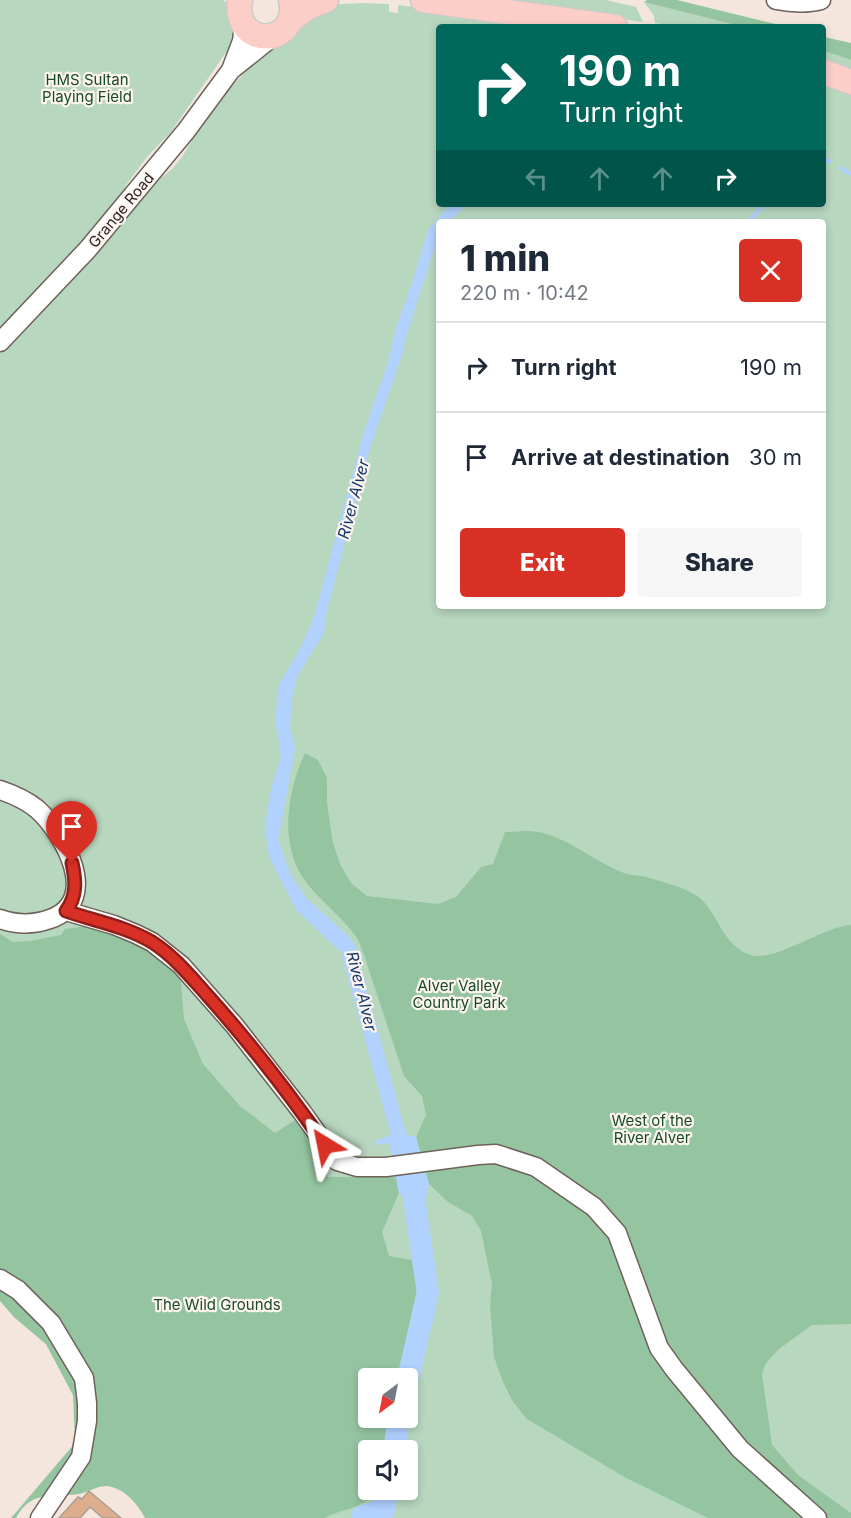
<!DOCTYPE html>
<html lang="en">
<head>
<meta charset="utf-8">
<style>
  body { margin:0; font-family:Inter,sans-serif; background:#f6f6f7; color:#1f2937; height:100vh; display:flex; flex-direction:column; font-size:22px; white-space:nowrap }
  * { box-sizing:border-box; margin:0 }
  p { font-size:20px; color:#747a83 }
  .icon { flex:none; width:33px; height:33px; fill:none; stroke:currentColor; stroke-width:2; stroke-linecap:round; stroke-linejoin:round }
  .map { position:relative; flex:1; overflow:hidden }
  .side { position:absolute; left:436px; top:219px; width:390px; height:390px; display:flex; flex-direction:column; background:#fff; border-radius:6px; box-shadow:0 3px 9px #0003 }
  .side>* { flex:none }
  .hud { position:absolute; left:436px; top:24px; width:390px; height:183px; border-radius:6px; box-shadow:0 3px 9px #0003; background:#00695c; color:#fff; overflow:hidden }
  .needle { width:39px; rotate:212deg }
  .fabs { position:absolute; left:358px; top:1368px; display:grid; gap:12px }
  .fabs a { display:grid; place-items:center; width:60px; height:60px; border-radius:6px; background:#fff; box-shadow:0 3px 9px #0003; font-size:30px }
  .pin { position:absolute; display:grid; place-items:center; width:51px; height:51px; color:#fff; margin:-62px -26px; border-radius:50% 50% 50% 0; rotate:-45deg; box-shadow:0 0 6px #0007 }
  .pin .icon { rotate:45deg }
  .me { position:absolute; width:66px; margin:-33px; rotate:325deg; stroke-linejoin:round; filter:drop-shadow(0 0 4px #0008) }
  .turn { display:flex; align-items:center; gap:21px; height:126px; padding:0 24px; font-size:27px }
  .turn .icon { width:78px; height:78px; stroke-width:2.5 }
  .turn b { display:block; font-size:42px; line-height:51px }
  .lanes { display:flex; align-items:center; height:57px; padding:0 24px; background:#0003; justify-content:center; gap:30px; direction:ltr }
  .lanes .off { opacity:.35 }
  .round { display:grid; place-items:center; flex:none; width:63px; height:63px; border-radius:6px; background:#f6f6f7 }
  .overview { display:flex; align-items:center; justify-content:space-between; height:102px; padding:0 24px }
  h1 { font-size:36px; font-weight:800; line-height:45px }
  .button { display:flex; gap:12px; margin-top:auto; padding:12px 24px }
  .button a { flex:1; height:69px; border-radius:6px; background:#d93025; color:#fff; font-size:24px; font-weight:800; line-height:69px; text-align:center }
  .button a+a { background:#f6f6f7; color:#1f2937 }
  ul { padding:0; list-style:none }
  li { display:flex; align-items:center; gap:18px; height:90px; padding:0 24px; border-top:2px solid #e0e1e3 }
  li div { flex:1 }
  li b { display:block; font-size:22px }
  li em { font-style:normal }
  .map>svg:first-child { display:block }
  .green { fill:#b8d7bf; fill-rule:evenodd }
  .forest { fill:#95c5a0 }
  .water { fill:#b1d1ff }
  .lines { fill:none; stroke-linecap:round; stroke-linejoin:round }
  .stream { stroke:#b1d1ff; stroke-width:4 }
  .river { stroke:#b1d1ff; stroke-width:22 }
  .building { fill:#dead8d; stroke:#ac9f96; stroke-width:1.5 }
  .minor-casing { stroke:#6e625a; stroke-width:21 }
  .major-casing { stroke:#cccbca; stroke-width:27 }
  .minor { stroke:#fff; stroke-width:18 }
  .major { stroke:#fbcec7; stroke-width:24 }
  .route-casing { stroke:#8d1f18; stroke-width:15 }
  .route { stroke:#d93025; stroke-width:10 }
  .labels { text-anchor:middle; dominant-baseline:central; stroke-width:4.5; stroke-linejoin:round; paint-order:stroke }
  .park-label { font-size:15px; fill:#154b28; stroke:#fdf4ef }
  .street-label { font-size:15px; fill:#2c2724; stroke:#fdf4ef }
  .water-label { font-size:16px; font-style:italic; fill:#10396e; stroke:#fdf4ef }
</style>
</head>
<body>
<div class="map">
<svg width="851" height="1518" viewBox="0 0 851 1518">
  <rect width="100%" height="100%" fill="#f4e6dd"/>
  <path class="green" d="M 0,0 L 223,0 L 230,6 L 238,35 L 171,132 L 147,157 L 126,185 L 116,207 L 0,333 Z
    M 481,0 L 606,0 L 636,7 L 643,22 Z
    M 644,2 L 743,27 L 680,27 L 655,23 L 654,16 Z
    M 360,3 L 389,4 L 389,12 L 398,13 L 398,5 L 565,27 L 440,27 L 440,204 L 824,204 L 824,80 L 851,90 L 851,1518 L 238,1518 L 73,1395 L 46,1344 L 15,1318 L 0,1301 L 0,352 L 79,271 L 154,182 C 184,166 189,141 207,114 C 226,88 303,13 332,6 C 341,3 351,4 360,3 ZM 440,222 L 824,222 L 824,606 L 440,606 ZM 369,1378 L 408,1378 L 408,1418 L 369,1418 ZM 369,1450 L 408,1450 L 408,1490 L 369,1490 Z
    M 824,51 L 851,60 L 851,72 L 824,63 Z"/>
  <path class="forest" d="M 647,0 L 677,0 L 788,27 L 743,27 L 644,2 Z
    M 824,37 L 851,43 L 851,60 L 824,51 Z
    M 305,753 L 318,760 L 327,778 L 327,802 L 332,839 L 340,864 L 351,883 L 367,896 L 438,904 L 456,897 L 481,867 L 493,864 L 505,832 C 513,832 520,831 528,831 C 563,832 592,861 624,873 C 629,875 636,875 642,876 C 657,880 689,888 701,899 C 719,916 722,943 748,954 C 772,965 821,927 851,925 L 851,1324 L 812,1325 L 779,1349 L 766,1363 L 762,1374 L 772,1445 L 798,1475 L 851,1513 L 851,1518 L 708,1518 L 626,1478 L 527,1419 L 513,1402 L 503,1382 L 494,1357 L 490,1305 L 492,1284 L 481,1231 L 472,1216 L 448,1202 L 429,1184 L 416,1137 L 426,1115 L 422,1096 L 404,1076 L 364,955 C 362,950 360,943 357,938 C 344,919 324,904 309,886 C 278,849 286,794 305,753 Z
    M 95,925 L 125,934 L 180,971 L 184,1019 L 203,1064 L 240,1106 L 275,1133 L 298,1118 L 328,1177 L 396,1177 L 399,1193 L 382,1232 L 389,1256 L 412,1260 L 417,1289 L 398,1378 L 369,1378 L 369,1418 L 390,1418 L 383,1450 L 369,1450 L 369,1490 L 374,1490 C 367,1510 341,1508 325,1518 L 145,1518 C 138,1505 127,1491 112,1487 C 102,1484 95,1489 86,1492 C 70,1498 51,1492 35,1499 C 26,1503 21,1509 16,1518 L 11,1518 L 75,1443 L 73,1395 L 46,1344 L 15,1318 L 0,1301 L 0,934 L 13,942 L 30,941 L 61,935 L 65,929 Z"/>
  <path class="water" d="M 450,204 L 467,204 L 449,222 L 440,222 L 439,238 L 435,246 L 405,340 L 402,355 L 371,445 L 343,549 L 326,615 L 324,633 L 297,676 L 292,697 L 290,728 L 295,749 L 278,840 L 290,873 L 306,898 L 347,935 L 355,945 L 403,1123 L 407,1135 L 416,1137 L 429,1184 L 423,1211 L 412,1216 L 406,1199 L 399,1193 L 389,1143 L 375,1145 L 375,1141 L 391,1135 L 341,952 L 296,910 L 269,857 L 265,827 L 271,789 L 281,756 L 275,721 L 279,684 L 299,651 L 313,620 L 364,432 L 387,365 L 396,328 L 411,286 L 428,230 Z"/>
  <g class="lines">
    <path class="stream" d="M 824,158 L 830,162
      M 841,168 L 851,174
      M 748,222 L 765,204"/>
    <path class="river" d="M 408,1378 L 428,1293 L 412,1185
      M 394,1450 L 399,1418
      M 362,1518 L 363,1516 L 384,1510 L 387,1490"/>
  </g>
  <path class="building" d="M 89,1491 L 121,1518 L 103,1518 L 90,1507 L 80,1518 L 59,1518 L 78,1497 L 82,1499 Z"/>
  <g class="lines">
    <g class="minor-casing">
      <path id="minor" d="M 776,0 C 792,3 806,4 821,0
        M 231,70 L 276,34
        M 0,342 L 88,249 L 186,131 L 231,70 L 242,41 L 244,25
        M 0,790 C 12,794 26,800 37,809 C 64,833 102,901 50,919 C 33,925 17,925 0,919
        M 66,911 L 114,925 L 136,934 L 152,942 L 181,965 L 234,1025 L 302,1112 L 337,1161 L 357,1167 L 386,1167 L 478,1155 L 496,1154 L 536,1167 L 594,1207 L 617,1233 L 659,1348 L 674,1369 L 740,1449 L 817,1518
        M 0,1279 L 18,1290 L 51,1323 L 84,1378 L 87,1403 L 87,1421 L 81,1457 L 40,1518"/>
    </g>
    <g class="major-casing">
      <path id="major" d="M 240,0 C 232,50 301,47 291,0
        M 423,0 L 615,27
        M 291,20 L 308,7 L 326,0
        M 824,72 L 851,82"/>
    </g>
    <use href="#minor" class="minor"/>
    <use href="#major" class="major"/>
  </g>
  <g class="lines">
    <g class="route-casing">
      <path id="route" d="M 72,863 C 76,881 77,896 66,911 C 94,921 125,926 152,942 C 174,956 191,977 208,996 C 250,1043 289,1093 325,1145"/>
    </g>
    <use href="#route" class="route"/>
  </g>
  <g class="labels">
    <g class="park-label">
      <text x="87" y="79">HMS Sultan<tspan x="87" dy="17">Playing Field</tspan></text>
      <text x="459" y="985">Alver Valley<tspan x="459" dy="17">Country Park</tspan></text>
      <text x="652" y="1120">West of the<tspan x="652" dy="17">River Alver</tspan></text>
      <text x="217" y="1304">The Wild Grounds</text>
    </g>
    <g class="street-label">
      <text transform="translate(121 210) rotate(-50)">Grange Road</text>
    </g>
    <g class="water-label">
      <text transform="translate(353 499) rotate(-75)">River Alver</text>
      <text transform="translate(362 991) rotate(76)">River Alver</text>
    </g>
  </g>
</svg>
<div class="fabs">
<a><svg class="needle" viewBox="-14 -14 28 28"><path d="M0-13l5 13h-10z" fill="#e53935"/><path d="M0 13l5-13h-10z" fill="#747a83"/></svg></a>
<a><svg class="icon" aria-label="sound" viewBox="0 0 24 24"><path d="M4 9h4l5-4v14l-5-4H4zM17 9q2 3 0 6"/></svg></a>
</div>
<div class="pin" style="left:72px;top:863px;background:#d93025"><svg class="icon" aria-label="arrive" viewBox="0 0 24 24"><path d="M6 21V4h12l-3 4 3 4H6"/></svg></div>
<svg class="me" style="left:325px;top:1145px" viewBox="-20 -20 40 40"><path d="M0-17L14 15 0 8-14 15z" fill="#d93025" stroke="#fff" stroke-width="4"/></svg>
<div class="hud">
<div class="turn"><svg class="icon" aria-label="right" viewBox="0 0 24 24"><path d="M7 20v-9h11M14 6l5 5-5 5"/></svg><div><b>190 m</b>Turn right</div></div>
<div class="lanes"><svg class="icon off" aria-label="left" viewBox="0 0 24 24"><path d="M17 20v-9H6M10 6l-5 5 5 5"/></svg><svg class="icon off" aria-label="ahead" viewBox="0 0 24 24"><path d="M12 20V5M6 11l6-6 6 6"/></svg><svg class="icon off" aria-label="ahead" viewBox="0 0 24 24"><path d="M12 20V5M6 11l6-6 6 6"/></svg><svg class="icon" aria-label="right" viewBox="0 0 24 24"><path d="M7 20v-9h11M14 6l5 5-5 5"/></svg></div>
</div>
<section class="side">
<div class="overview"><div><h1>1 min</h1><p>220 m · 10:42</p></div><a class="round" style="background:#d93025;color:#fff"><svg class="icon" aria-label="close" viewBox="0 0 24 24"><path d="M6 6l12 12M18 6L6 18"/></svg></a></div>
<ul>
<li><svg class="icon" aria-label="right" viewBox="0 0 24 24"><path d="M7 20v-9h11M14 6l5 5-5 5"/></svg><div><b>Turn right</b></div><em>190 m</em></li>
<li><svg class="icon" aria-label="arrive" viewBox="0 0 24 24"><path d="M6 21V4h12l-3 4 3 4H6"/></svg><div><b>Arrive at destination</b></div><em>30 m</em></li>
</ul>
<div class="button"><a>Exit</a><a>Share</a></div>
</section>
</div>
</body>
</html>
